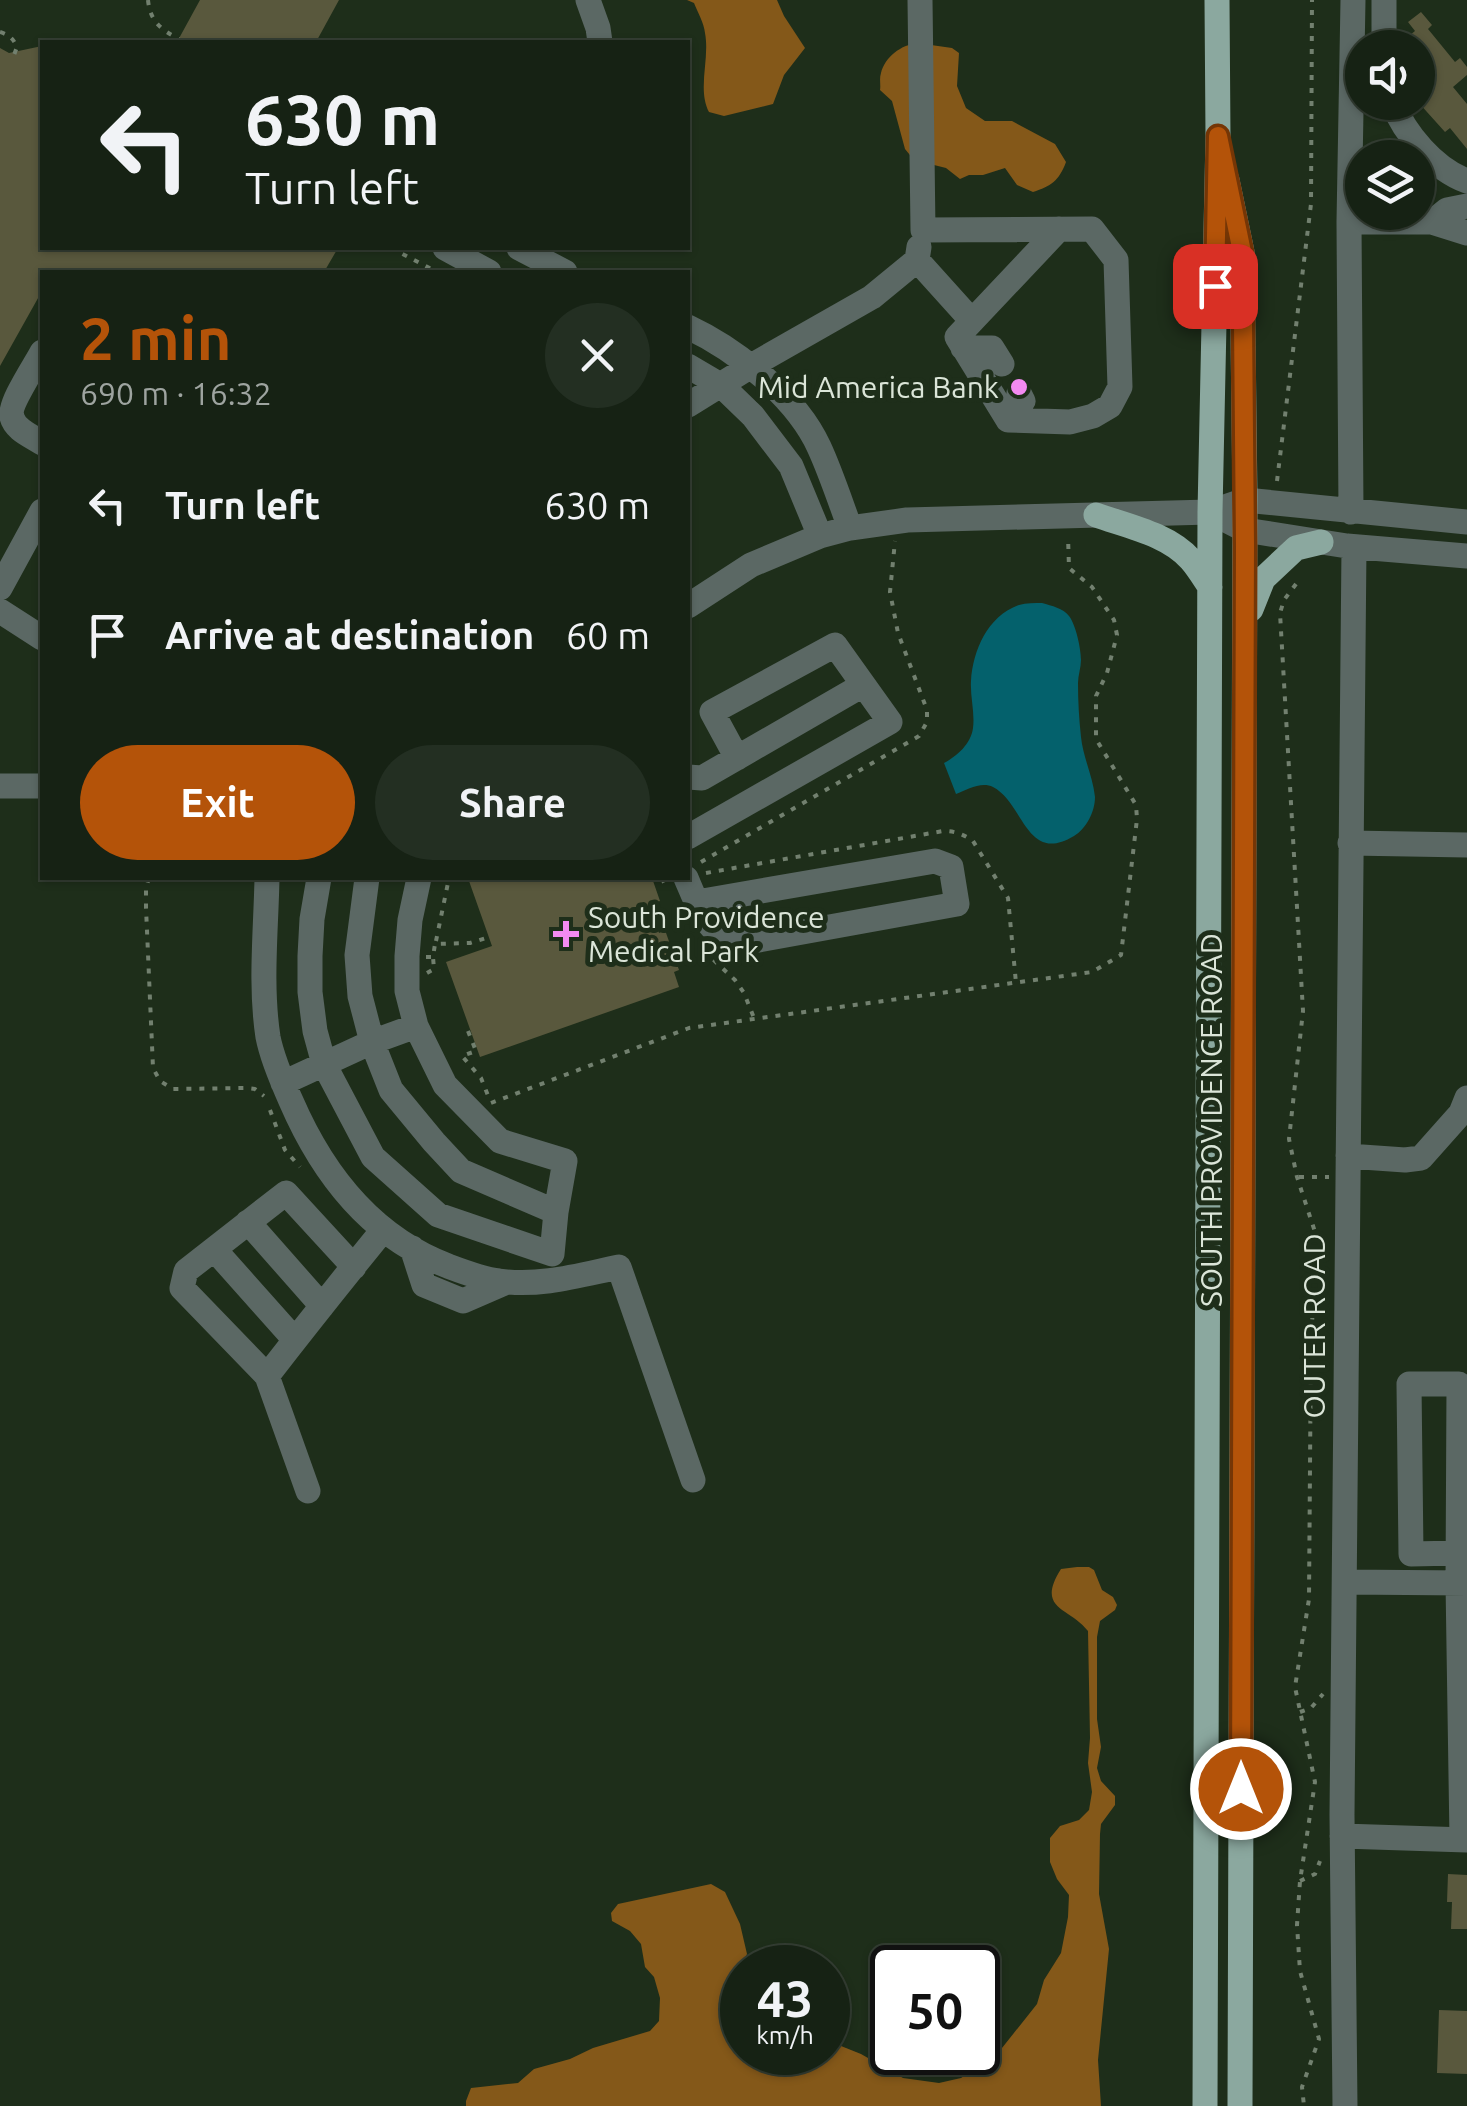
<!DOCTYPE html>
<html lang="en">
<head>
<meta charset="utf-8">
<style>
  body { margin:0; font-family:Ubuntu,sans-serif; background:#232f22; color:#f1f3f6; height:100vh; display:flex; flex-direction:column; font-size:38px; white-space:nowrap }
  * { box-sizing:border-box; margin:0 }
  p { font-size:32px; color:#9ea4a0 }
  .icon { flex:none; width:55px; height:55px; fill:none; stroke:currentColor; stroke-width:2; stroke-linecap:round; stroke-linejoin:round }
  .map { position:relative; flex:1; overflow:hidden }
  .sheet { position:absolute; left:40px; top:270px; width:650px; height:610px; display:flex; flex-direction:column; background:#162214; border-radius:0px; box-shadow:0 2px 8px #0004,0 0 0 2px #353f34 }
  .sheet>* { flex:none }
  .banner { position:absolute; left:40px; top:40px; width:650px; height:210px; border-radius:0px; box-shadow:0 2px 8px #0004,0 0 0 2px #353f34; background:#162214; color:#f1f3f6; overflow:hidden }
  .controls { position:absolute; left:1345px; top:30px; display:grid; gap:20px }
  .controls a { display:grid; place-items:center; width:90px; height:90px; border-radius:50%; background:#162214; box-shadow:0 2px 8px #0004,0 0 0 2px #353f34; font-size:50px }
  .speed { position:absolute; left:720px; top:1945px; display:flex; gap:20px; font-size:50px; font-weight:700; text-align:center }
  .speed>* { display:grid; place-content:center; width:130px; height:130px; border-radius:50%; background:#162214; box-shadow:0 2px 8px #0004,0 0 0 2px #353f34; line-height:1 }
  .speed small { font-size:25px; font-weight:400 }
  .speed .limit { border:5px solid #111; border-radius:15px; background:#fff; color:#111 }
  .pin { position:absolute; display:grid; place-items:center; width:85px; height:85px; color:#fff; margin:-42px; border-radius:20px; box-shadow:0 5px 15px #0006 }
  .me { position:absolute; width:110px; margin:-55px; rotate:0deg; stroke-linejoin:round; filter:drop-shadow(0 0 8px #0008) }
  .turn { display:flex; align-items:center; gap:35px; height:210px; padding:0 40px; font-size:45px }
  .turn .icon { width:130px; height:130px; stroke-width:2.5 }
  .turn b { display:block; font-size:70px; line-height:85px }
  .round { display:grid; place-items:center; flex:none; width:105px; height:105px; border-radius:52px; background:#232f22 }
  .overview { display:flex; align-items:center; justify-content:space-between; height:170px; padding:0 40px }
  h1 { font-size:60px; font-weight:700; line-height:75px; color:#b45309 }
  .button { display:flex; gap:20px; margin-top:auto; padding:20px 40px }
  .button a { flex:1; height:115px; border-radius:60px; background:#b45309; color:#fff; font-size:40px; font-weight:700; line-height:115px; text-align:center }
  .button a+a { background:#232f22; color:#f1f3f6 }
  ul { padding:0; list-style:none }
  li { display:flex; align-items:center; gap:30px; height:130px; padding:0 40px }
  li div { flex:1 }
  li b { display:block; font-size:38px }
  li em { font-style:normal }
  .map>svg:first-child { display:block }
  .forest { fill:#845819 }
  .water { fill:#04616c }
  .building { fill:#59583d }
  .lines { fill:none; stroke-linecap:round; stroke-linejoin:round }
  .path { stroke:#72806f; stroke-width:4; stroke-dasharray:5 8; stroke-linecap:butt }
  .minor { stroke:#5b6864; stroke-width:25 }
  .major { stroke:#8ba89f; stroke-width:25 }
  .route-casing { stroke:#753606; stroke-width:25 }
  .route { stroke:#b45309; stroke-width:18 }
  .poi-dot { fill:#f38af1; stroke:#1e2e1a; stroke-width:4 }
  .labels { text-anchor:middle; dominant-baseline:central; stroke-width:10; stroke-linejoin:round; paint-order:stroke }
  .poi-label { font-size:30px; fill:#dbe5d8; stroke:#1e2e1a; text-anchor:end }
  .street-label { font-size:30px; fill:#dbe5d8; stroke:#1e2e1a }
</style>
</head>
<body>
<div class="map">
<svg width="1467" height="2106" viewBox="0 0 1467 2106">
  <rect width="100%" height="100%" fill="#1e2e1a"/>
  <path class="forest" d="M 687,0 L 777,0 L 784,16 L 805,48 L 784,75 L 773,104 L 724,116 L 709,112 C 697,89 710,59 705,33 C 704,23 698,13 694,3 Z
    M 917,43 L 952,48 L 959,53 L 957,86 L 966,108 L 985,121 L 1012,121 L 1055,144 L 1066,162 C 1059,181 1051,186 1033,192 L 1017,185 L 1005,168 L 983,175 L 969,175 L 960,179 L 946,168 L 914,160 L 905,149 L 892,101 L 880,90 C 881,85 879,79 881,73 C 885,57 901,45 917,43 Z
    M 1077,1567 L 1089,1567 L 1094,1570 L 1102,1590 L 1113,1597 L 1117,1605 L 1115,1610 L 1100,1621 L 1097,1637 L 1097,1719 L 1101,1747 L 1097,1768 L 1101,1781 L 1115,1796 L 1115,1805 L 1101,1824 L 1100,1834 L 1099,1894 L 1109,1949 L 1098,2060 L 1101,2106 L 466,2106 L 466,2101 L 471,2088 L 518,2083 L 534,2069 L 570,2059 L 593,2048 L 650,2031 L 659,2021 L 660,1998 L 654,1977 L 645,1967 L 641,1944 L 630,1931 L 612,1921 L 611,1913 L 618,1904 L 711,1884 L 725,1892 L 740,1924 L 747,1954 L 738,1975 L 738,2014 L 742,2018 L 742,2052 L 828,2052 L 828,2042 L 831,2042 L 861,2054 L 903,2078 L 939,2083 L 961,2078 L 998,2053 L 1037,2004 L 1044,1980 L 1061,1953 L 1068,1917 L 1069,1895 L 1057,1879 L 1050,1862 L 1050,1838 L 1060,1826 L 1079,1820 L 1089,1810 L 1092,1792 L 1088,1763 L 1090,1738 L 1088,1631 C 1070,1607 1035,1610 1061,1569 Z"/>
  <path class="water" d="M 1042,603 C 1052,606 1063,608 1069,616 C 1076,625 1081,649 1081,660 C 1081,668 1078,675 1078,683 C 1078,701 1079,719 1081,737 C 1083,757 1093,777 1095,797 C 1095,812 1086,829 1074,836 C 1026,865 1024,803 993,787 C 981,781 967,790 956,794 L 944,763 C 957,756 971,744 973,728 C 975,713 970,696 971,681 C 973,650 988,616 1019,605 C 1026,603 1035,603 1042,603 Z"/>
  <path class="building" d="M 200,0 L 339,0 L 316,42 L 177,42 Z
    M 1421,12 L 1432,25 L 1428,29 L 1455,62 L 1460,58 L 1467,67 L 1467,75 L 1453,87 L 1467,104 L 1467,149 L 1450,128 L 1445,132 L 1418,102 L 1418,48 L 1400,48 L 1400,43 L 1415,31 L 1408,22 Z
    M 42,46 L 42,248 L 338,248 L 324,272 L 42,272 L 42,291 L 0,366 L 0,48 L 9,53 Z
    M 479,878 L 652,878 L 660,901 L 649,905 L 659,933 L 665,930 L 679,970 L 674,972 L 679,987 L 480,1057 L 446,962 L 492,946 L 469,881 Z
    M 1448,1874 L 1467,1875 L 1467,1929 L 1451,1929 L 1452,1902 L 1447,1902 Z
    M 1439,2010 L 1467,2011 L 1467,2074 L 1437,2073 Z"/>
  <g class="lines">
    <path class="path" d="M 148,0 C 150,21 161,30 179,39
      M 0,32 C 9,35 13,38 17,47 L 14,55
      M 391,248 L 437,272
      M 1277,481 L 1311,204 L 1312,0
      M 1296,584 L 1284,600 L 1280,613 L 1303,1011 L 1289,1139 L 1297,1177 L 1318,1241 L 1311,1336 L 1309,1599 L 1295,1687 L 1315,1782 L 1300,1881 L 1297,1925 L 1300,1971 L 1319,2039 L 1302,2087 L 1304,2106
      M 701,862 L 919,736 L 927,722 L 927,710 L 898,633 L 890,592 L 895,541
      M 706,873 L 943,831 C 955,831 963,834 973,841 L 1008,898 L 1016,983
      M 149,878 L 146,888 L 146,908 L 153,1068 L 160,1081 L 173,1089 L 246,1088 L 255,1089 L 264,1096
      M 662,878 L 666,887
      M 436,941 L 449,878
      M 704,951 L 735,980 L 744,993 L 754,1018
      M 426,957 L 433,957 L 435,944 L 470,943 L 489,937
      M 427,973 L 434,969 L 433,957
      M 468,1031 L 476,1051 L 462,1056 L 481,1078 L 489,1098
      M 491,1103 L 689,1028 L 1092,972 L 1121,955 L 1137,819 L 1136,805 L 1096,739 L 1096,696 L 1107,673 L 1117,635 L 1114,620 L 1092,587 L 1069,568 L 1068,536
      M 270,1110 L 285,1150 L 300,1167
      M 1299,1177 L 1329,1177
      M 1300,1712 L 1311,1708 L 1323,1694
      M 1300,1881 L 1315,1874 L 1320,1861"/>
    <path class="minor" d="M 588,0 L 598,28 L 600,42
      M 920,0 L 923,230 L 1092,229 L 1116,260 L 1120,387 L 1110,406 L 1093,416 L 1070,422 L 1008,420 L 957,337 L 1059,229
      M 1384,48 L 1384,0
      M 1392,102 C 1405,134 1434,169 1467,181
      M 1349,222 L 1432,222 L 1467,233
      M 1432,222 L 1447,210 L 1467,206
      M 919,247 L 917,260 L 972,321
      M 445,248 L 489,272
      M 519,248 L 565,272
      M 688,327 C 737,350 796,397 819,447 C 831,473 840,501 850,528
      M 963,348 L 992,348 L 1002,364
      M 42,352 C 36,364 8,405 12,417 C 15,430 32,436 42,443
      M 688,366 L 722,386 L 753,416 L 791,466 L 820,536
      M 688,405 L 751,366 L 872,297 L 917,260
      M 1008,420 L 1023,401 L 1019,393
      M 1210,512 L 1245,530 L 1347,546 L 1467,556
      M 1351,512 L 1349,222 L 1353,0
      M 0,588 L 42,511
      M 688,606 L 751,565 L 820,536 L 850,528 L 907,520 L 1210,512 L 1245,500 L 1467,522
      M 0,611 L 42,638
      M 688,777 L 702,778 L 863,685
      M 0,786 L 42,786
      M 688,837 L 890,722 L 835,645 L 712,712 L 737,758
      M 1350,843 L 1467,845
      M 267,878 C 266,930 260,985 268,1037 C 272,1058 282,1081 291,1101 C 323,1175 371,1237 448,1266 C 464,1272 482,1279 499,1281 C 540,1287 580,1275 619,1267 L 693,1480
      M 319,878 L 312,919 L 310,956 L 310,992 L 315,1031 L 324,1064 L 373,1157 L 438,1215 L 552,1254 L 556,1212 L 565,1161 L 500,1141 L 445,1085 L 416,1026 L 407,991 L 407,956 L 410,920 L 419,878
      M 367,878 L 357,955 L 360,996 L 372,1042 L 391,1090 L 434,1142 L 461,1171 L 556,1212
      M 686,878 C 695,899 706,931 729,940 C 735,943 741,942 747,942 L 957,904 L 951,867 L 935,861 L 697,902
      M 283,1083 L 372,1042 L 416,1026
      M 1348,1156 L 1405,1160 L 1421,1158 L 1461,1113 L 1467,1098
      M 248,1222 L 322,1306
      M 412,1248 L 424,1285 L 463,1301 L 507,1282
      M 214,1249 L 295,1340
      M 354,1267 L 286,1193 L 186,1271 L 182,1288 L 267,1376 C 305,1327 344,1278 383,1230
      M 267,1376 L 308,1491
      M 1458,1553 L 1411,1554 L 1409,1384 L 1459,1384 L 1458,1583 L 1462,1840
      M 1345,1582 L 1467,1583
      M 1342,1836 L 1467,1840
      M 1345,2106 L 1342,1815 L 1354,547"/>
    <path class="major" d="M 1227,180 L 1242,252 L 1245,500 L 1240,2106
      M 1096,515 C 1127,526 1168,534 1191,560 C 1198,568 1204,578 1210,587
      M 1251,609 L 1263,579 L 1296,548 L 1321,542
      M 1205,2106 L 1210,512 L 1218,136 L 1217,0"/>
  </g>
  <g class="lines">
    <g class="route-casing">
      <path id="route" d="M 1215,286 L 1218,136 L 1242,252 L 1243,323 L 1245,545 L 1241,1789"/>
    </g>
    <use href="#route" class="route"/>
  </g>
  <g class="poi-dot">
    <circle cx="1019" cy="387" r="10"/>
    <path d="M561 919h10v10h10v10h-10v10h-10v-10h-10v-10h10z"/>
  </g>
  <g class="labels">
    <g class="poi-label">
      <text x="999" y="387">Mid America Bank</text>
      <text x="588" y="917" text-anchor="start">South Providence<tspan x="588" dy="34">Medical Park</tspan></text>
    </g>
    <g class="street-label">
      <text transform="translate(1211 1120) rotate(-90)">SOUTH PROVIDENCE ROAD</text>
      <text transform="translate(1314 1326) rotate(-90)">OUTER ROAD</text>
    </g>
  </g>
</svg>
<div class="controls">
<a><svg class="icon" aria-label="sound" viewBox="0 0 24 24"><path d="M4 9h4l5-4v14l-5-4H4zM17 9q2 3 0 6"/></svg></a>
<a><svg class="icon" aria-label="layers" viewBox="0 0 24 24"><path d="M12 4l9 5-9 5-9-5zM3 14l9 5 9-5"/></svg></a>
</div>
<div class="speed"><div>43<small>km/h</small></div><div class="limit">50</div></div>
<div class="pin" style="left:1215px;top:286px;background:#d93025"><svg class="icon" aria-label="arrive" viewBox="0 0 24 24"><path d="M6 21V4h12l-3 4 3 4H6"/></svg></div>
<svg class="me" style="left:1241px;top:1789px" viewBox="-20 -20 40 40"><circle r="17" fill="#b45309" stroke="#fff" stroke-width="3"/><path d="M0-11L8 9 0 5-8 9z" fill="#fff"/></svg>
<div class="banner">
<div class="turn"><svg class="icon" aria-label="left" viewBox="0 0 24 24"><path d="M17 20v-9H6M10 6l-5 5 5 5"/></svg><div><b>630 m</b>Turn left</div></div>
</div>
<section class="sheet">
<div class="overview"><div><h1>2 min</h1><p>690 m · 16:32</p></div><a class="round"><svg class="icon" aria-label="close" viewBox="0 0 24 24"><path d="M6 6l12 12M18 6L6 18"/></svg></a></div>
<ul>
<li><svg class="icon" aria-label="left" viewBox="0 0 24 24"><path d="M17 20v-9H6M10 6l-5 5 5 5"/></svg><div><b>Turn left</b></div><em>630 m</em></li>
<li><svg class="icon" aria-label="arrive" viewBox="0 0 24 24"><path d="M6 21V4h12l-3 4 3 4H6"/></svg><div><b>Arrive at destination</b></div><em>60 m</em></li>
</ul>
<div class="button"><a>Exit</a><a>Share</a></div>
</section>
</div>
</body>
</html>
